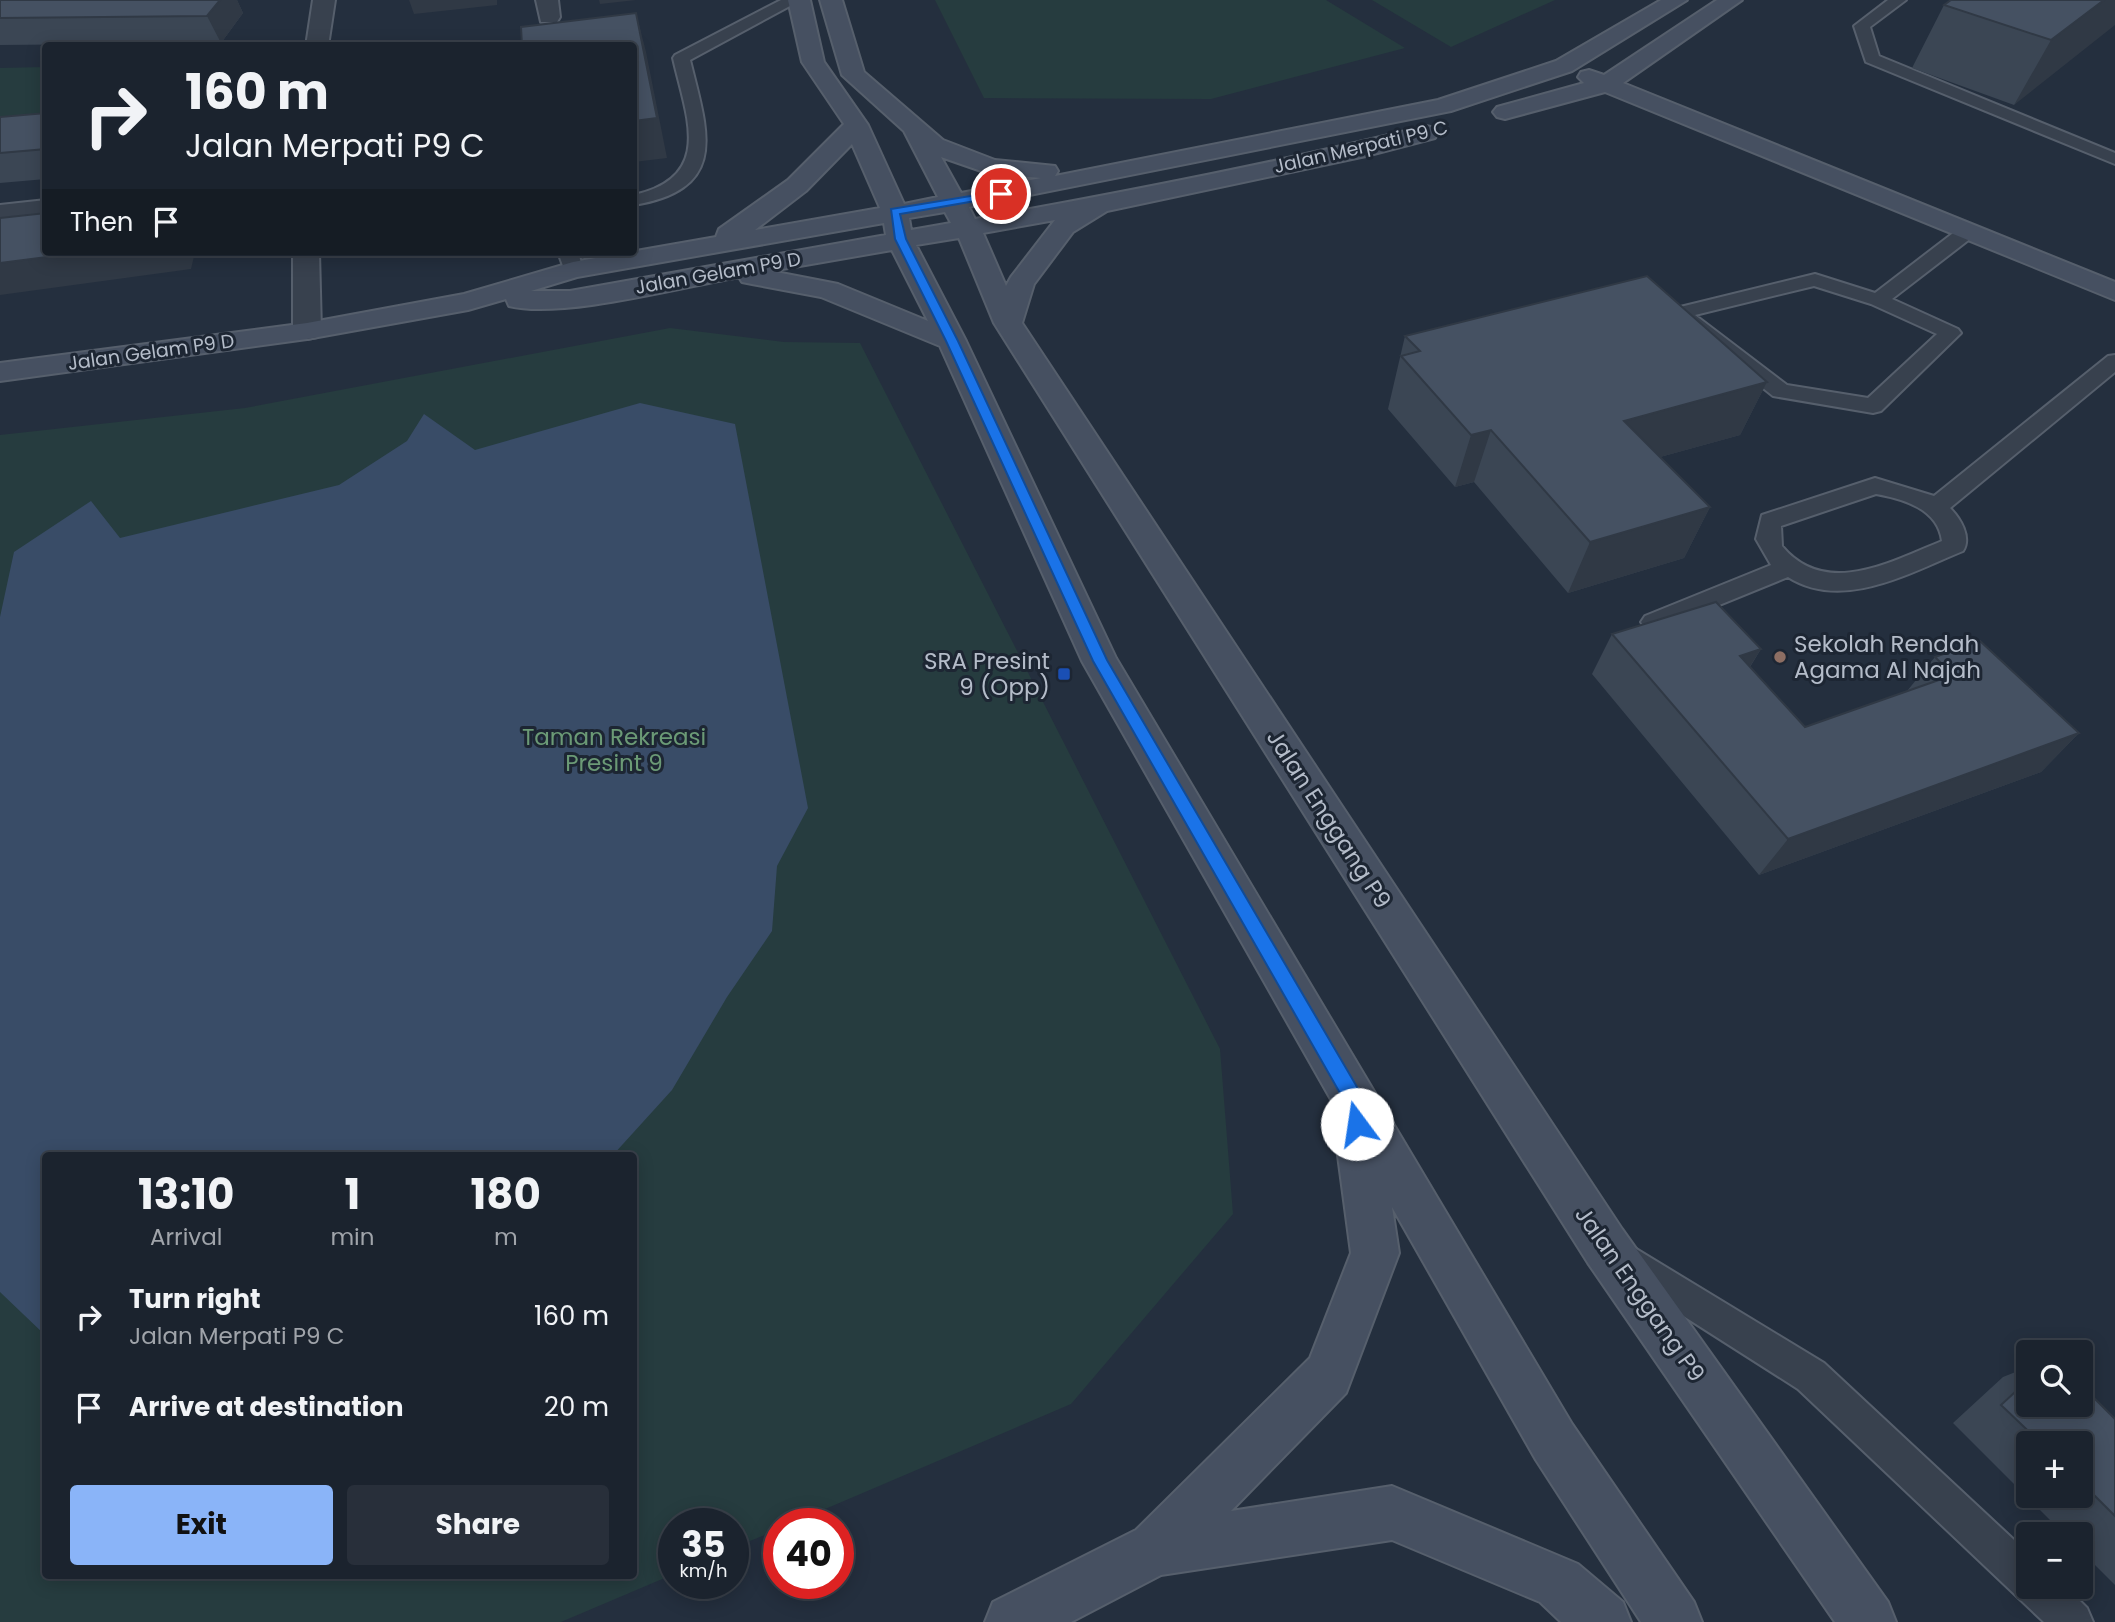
<!DOCTYPE html>
<html lang="en">
<head>
<meta charset="utf-8">
<style>
  body { margin:0; font-family:Poppins,sans-serif; background:#282f3a; color:#f1f3f6; height:100vh; display:flex; flex-direction:column; font-size:26px; white-space:nowrap }
  * { box-sizing:border-box; margin:0 }
  p { font-size:23px; color:#a0a4aa }
  .icon { flex:none; width:38px; height:38px; fill:none; stroke:currentColor; stroke-width:2; stroke-linecap:round; stroke-linejoin:round }
  .map { position:relative; flex:1; overflow:hidden }
  .panel { position:absolute; left:42px; top:1152px; width:595px; height:427px; display:flex; flex-direction:column; background:#1b232e; border-radius:7px; box-shadow:0 4px 18px #0003,0 0 0 2px #39404a }
  .panel>* { flex:none }
  .top-card { position:absolute; left:42px; top:42px; width:595px; height:214px; border-radius:7px; box-shadow:0 4px 18px #0003,0 0 0 2px #39404a; background:#1b232e; color:#f1f3f6; overflow:hidden }
  .buttons { position:absolute; left:2016px; top:1340px; display:grid; gap:14px }
  .buttons a { display:grid; place-items:center; width:77px; height:77px; border-radius:7px; background:#1b232e; box-shadow:0 4px 18px #0003,0 0 0 2px #39404a; font-size:35px }
  .speed { position:absolute; left:658px; top:1508px; display:flex; gap:14px; font-size:35px; font-weight:700; text-align:center }
  .speed>* { display:grid; place-content:center; width:91px; height:91px; border-radius:50%; background:#1b232e; box-shadow:0 4px 18px #0003,0 0 0 2px #39404a; line-height:1 }
  .speed small { font-size:18px; font-weight:400 }
  .speed .limit { border:10px solid #d22; background:#fff; color:#111 }
  .pin { position:absolute; display:grid; place-items:center; width:60px; height:60px; color:#fff; margin:-30px; border:4px solid #fff; border-radius:50%; box-shadow:0 2px 7px #0007 }
  .me { position:absolute; width:77px; margin:-38px; rotate:346deg; stroke-linejoin:round; filter:drop-shadow(0 0 5px #0008) }
  .turn { display:flex; align-items:center; gap:24px; height:147px; padding:0 28px; font-size:32px }
  .turn .icon { width:91px; height:91px; stroke-width:2.5 }
  .turn b { display:block; font-size:49px; line-height:60px }
  .then { display:flex; align-items:center; height:66px; padding:0 28px; background:#0003; gap:14px; font-size:26px }
  .eta { display:flex; justify-content:space-evenly; align-items:center; height:119px; text-align:center }
  .eta b { font-size:42px; font-weight:700; line-height:49px }
  .cta { display:flex; gap:14px; margin-top:auto; padding:14px 28px }
  .cta a { flex:1; height:80px; border-radius:7px; background:#8ab4f8; color:#111; font-size:28px; font-weight:700; line-height:80px; text-align:center }
  .cta a+a { background:#282f3a; color:#f1f3f6 }
  ul { padding:0; list-style:none }
  li { display:flex; align-items:center; gap:21px; height:91px; padding:0 28px }
  li div { flex:1 }
  li b { display:block; font-size:26px }
  li em { font-style:normal }
  .map>svg:first-child { display:block }
  .green { fill:#263c3f; fill-rule:evenodd }
  .water { fill:#394c67 }
  .lines { fill:none; stroke-linecap:round; stroke-linejoin:round }
  .lane-casing { stroke:#565f6c; stroke-width:4 }
  .street-casing { stroke:#565f6c; stroke-width:4 }
  .secondary-casing { stroke:#565f6c; stroke-width:4 }
  .lane { fill:#38414e; fill-rule:evenodd }
  .street { fill:#38414e; fill-rule:evenodd }
  .secondary { fill:#465061; fill-rule:evenodd }
  .wall { fill:#3b4654; fill-rule:evenodd }
  .shaded-wall { fill:#303945 }
  .building { fill:#455162; stroke:#303945; stroke-width:2 }
  .route { fill:#1a73e8; stroke:#114b97; stroke-width:2 }
  .education-dot { fill:#8d6e63; stroke:#1d2633; stroke-width:2.5 }
  .transit-dot { fill:#1a4fb4; stroke:#1d2633; stroke-width:2.5 }
  .labels { text-anchor:middle; dominant-baseline:central; stroke-width:6; stroke-linejoin:round; paint-order:stroke }
  .far-street-label { font-size:19px; fill:#b4bcc9; stroke:#1d2633 }
  .poi-label { font-size:23px; fill:#b4bcc9; stroke:#1d2633; text-anchor:start }
  .park-label { font-size:23px; fill:#6b9a76; stroke:#1d2633 }
  .street-label { font-size:23px; fill:#b4bcc9; stroke:#1d2633 }
</style>
</head>
<body>
<div class="map">
<svg width="2115" height="1622" viewBox="0 0 2115 1622">
  <rect width="100%" height="100%" fill="#242f3e"/>
  <path class="green" d="M 935,0 L 1326,0 L 1405,48 L 1211,99 L 984,98 Z
    M 1372,0 L 1555,0 L 1451,47 Z
    M 45,67 L 45,121 L 0,126 L 0,68 Z
    M 670,328 L 784,342 L 860,343 L 1220,1049 L 1233,1214 L 1071,1404 L 790,1524 L 779,1524 L 779,1529 L 733,1548 L 733,1524 L 674,1524 L 674,1574 L 561,1622 L 0,1622 L 0,435 L 245,408 ZM 46,1155 L 634,1155 L 634,1575 L 46,1575 Z"/>
  <path class="water" d="M 640,403 L 735,424 L 808,808 L 777,866 L 772,931 L 727,997 L 672,1090 L 613,1155 L 46,1155 L 45,1335 L 0,1292 L 0,617 L 14,552 L 91,501 L 120,538 L 339,485 L 407,441 L 424,414 L 475,450 Z"/>
  <g class="lines">
    <g class="lane-casing">
      <path id="lane" d="M 781,0 L 801,0 L 690,60 C 707,130 731,189 634,205 L 634,195 C 715,177 686,116 673,58 L 675,55 Z
        M 1888,0 L 1906,0 L 1870,27 L 1879,56 L 2115,153 L 2115,164 L 1866,62 L 1854,26 Z
        M 1968,225 L 1975,227 L 1978,231 L 1975,235 L 1892,299 L 1958,329 L 1961,333 L 1881,411 L 1873,413 L 1773,396 L 1669,313 L 1672,309 L 1815,274 L 1875,293 L 1961,227 ZM 1814,286 L 1871,304 L 1937,334 L 1868,398 L 1787,385 L 1695,315 Z
        M 558,252 L 578,252 L 583,270 L 580,274 L 566,274 Z
        M 2115,355 L 2115,372 L 1950,508 C 1960,518 1972,537 1963,551 C 1911,572 1843,612 1788,577 L 1663,628 L 1654,631 L 1645,628 L 1641,622 L 1645,616 L 1771,565 L 1756,539 L 1762,515 L 1875,478 L 1934,496 L 2108,356 ZM 1876,494 C 1904,499 1938,509 1942,541 C 1892,561 1826,599 1782,546 L 1781,526 Z
        M 1628,1244 L 1824,1363 L 2028,1553 L 2028,1587 L 2066,1587 L 2087,1608 L 2093,1622 L 2044,1622 L 1798,1389 L 1616,1273 L 1611,1261 L 1616,1249 Z"/>
    </g>
    <g class="street-casing">
      <path id="street" d="M 313,0 L 335,0 L 328,46 L 306,46 Z
        M 536,0 L 558,0 L 560,17 L 557,22 L 541,22 Z
        M 46,200 L 46,216 L 0,221 L 0,205 Z
        M 293,252 L 319,252 L 321,331 L 317,337 L 307,339 L 297,337 L 293,331 Z"/>
    </g>
    <g class="secondary-casing">
      <path id="secondary" d="M 788,0 L 810,0 L 824,62 L 868,125 L 904,204 L 938,197 L 904,131 L 842,75 L 820,0 L 842,0 L 864,72 L 943,140 L 995,160 L 1055,166 L 1058,171 L 1055,176 L 1438,100 L 1556,61 L 1661,0 L 1687,0 L 1572,71 L 1451,111 L 969,207 L 975,219 C 1126,192 1277,163 1426,126 L 1435,128 L 1438,133 L 1435,138 L 1366,156 L 1107,211 L 1073,232 L 1034,284 L 1022,323 L 1622,1229 L 1888,1602 L 1896,1622 L 1835,1622 L 1588,1263 L 994,323 L 959,238 L 916,245 L 966,341 L 1116,658 L 1572,1424 L 1694,1602 L 1702,1622 L 1641,1622 L 1536,1460 L 1392,1207 L 1399,1253 L 1346,1393 L 1231,1511 L 1392,1486 L 1578,1564 L 1623,1602 L 1631,1622 L 1561,1622 L 1540,1602 L 1392,1540 L 1161,1575 L 1071,1622 L 985,1622 L 993,1602 L 1136,1530 L 1310,1358 L 1351,1253 L 1333,1118 L 1337,1110 L 1082,661 L 940,346 L 821,297 L 752,284 L 742,282 L 739,277 C 682,287 562,319 509,306 L 506,299 L 468,310 L 307,339 L 0,381 L 0,363 L 307,323 L 464,294 L 573,262 L 716,237 L 719,229 L 788,180 L 844,124 L 802,62 ZM 852,144 L 880,208 L 755,230 L 806,191 ZM 941,157 L 990,174 L 1041,178 L 961,193 ZM 945,212 L 951,223 L 911,230 L 909,218 ZM 1055,220 L 1011,277 L 1006,286 L 983,233 ZM 884,223 L 886,235 L 570,291 L 531,291 L 577,277 ZM 892,250 L 928,321 L 838,284 L 771,271 Z
        M 1717,0 L 1742,0 L 1623,83 L 2115,282 L 2115,300 L 1605,92 L 1505,119 L 1497,117 L 1493,112 L 1497,107 L 1584,83 L 1578,77 L 1581,72 L 1589,70 L 1604,75 Z"/>
    </g>
    <use href="#lane" class="lane"/>
    <use href="#street" class="street"/>
    <use href="#secondary" class="secondary"/>
  </g>
  <path class="wall" d="M 0,0 L 237,0 L 243,13 L 221,43 L 0,45 Z
    M 2115,0 L 2014,105 L 1912,68 L 1944,5 Z
    M 46,113 L 46,179 L 0,183 L 0,117 Z
    M 1405,336 L 1767,382 L 1740,435 L 1660,457 L 1710,507 L 1684,558 L 1568,593 L 1474,482 L 1455,487 L 1388,409 Z
    M 1612,634 L 1761,649 L 1750,667 L 1805,727 L 1907,691 L 1935,657 L 2079,733 L 2041,772 L 1759,875 L 1592,674 Z
    M 2028,1367 L 2028,1405 L 2115,1419 L 2115,1585 L 2081,1551 L 2081,1535 L 2065,1535 L 1953,1423 L 2003,1377 ZM 2028,1444 L 2081,1444 L 2081,1496 L 2028,1496 Z"/>
  <path class="shaded-wall" d="M 220,0 L 237,0 L 243,13 L 221,43 L 207,16 Z
    M 409,0 L 497,0 L 497,5 L 414,14 Z
    M 599,0 L 636,0 L 600,4 Z
    M 2104,0 L 2115,0 L 2115,25 L 2014,105 L 2051,40 Z
    M 636,13 L 646,52 L 667,158 L 634,162 Z
    M 86,252 L 195,252 L 191,269 L 0,295 L 0,263 Z
    M 1767,382 L 1740,435 L 1602,473 L 1624,421 Z
    M 1491,430 L 1474,482 L 1455,487 L 1471,435 Z
    M 1710,507 L 1684,558 L 1568,593 L 1590,542 Z
    M 1761,649 L 1736,688 L 1740,656 Z
    M 2079,733 L 2041,772 L 1759,875 L 1788,839 Z"/>
  <path class="building" d="M 0,0 L 220,0 L 207,16 L 0,18 Z
    M 1951,0 L 2104,0 L 2051,40 L 1944,5 Z
    M 636,13 L 657,118 L 634,121 L 634,46 L 522,46 L 521,27 Z
    M 46,113 L 46,149 L 0,153 L 0,117 Z
    M 46,213 L 46,252 L 86,252 L 0,263 L 0,218 Z
    M 1647,276 L 1767,382 L 1624,421 L 1710,507 L 1590,542 L 1491,430 L 1471,435 L 1401,356 L 1420,351 L 1405,336 Z
    M 1716,602 L 1761,649 L 1740,656 L 1805,727 L 1953,675 L 1935,657 L 1980,641 L 2079,733 L 1788,839 L 1612,634 Z
    M 2028,1380 L 2028,1405 L 2081,1405 L 2081,1385 L 2115,1419 L 2115,1516 L 2081,1482 L 2081,1444 L 2042,1444 L 2001,1405 Z"/>
  <path class="route" d="M 1001,191 L 1006,194 L 1004,196 L 900,214 L 906,239 L 958,341 L 1107,660 L 1360,1092 L 1366,1124 L 1364,1130 L 1357,1133 L 1350,1130 L 1344,1100 L 1093,661 L 946,341 L 895,239 L 891,209 Z"/>
  <circle class="education-dot" cx="1780" cy="657" r="7"/>
  <rect class="transit-dot" x="1057" y="667" width="14" height="14" rx="3.5"/>
  <g class="labels">
    <g class="far-street-label">
      <text transform="translate(1361 147) rotate(-13)">Jalan Merpati P9 C</text>
      <text transform="translate(718 273) rotate(-10)">Jalan Gelam P9 D</text>
      <text transform="translate(151 352) rotate(-8)">Jalan Gelam P9 D</text>
    </g>
    <g class="poi-label">
      <text x="1794" y="644">Sekolah Rendah<tspan x="1794" dy="26">Agama Al Najah</tspan></text>
      <text x="1050" y="661" text-anchor="end">SRA Presint<tspan x="1050" dy="26">9 (Opp)</tspan></text>
    </g>
    <g class="park-label">
      <text x="614" y="737">Taman Rekreasi<tspan x="614" dy="26">Presint 9</tspan></text>
    </g>
    <g class="street-label">
      <text transform="translate(1329 819) rotate(57)">Jalan Enggang P9</text>
      <text transform="translate(1640 1294) rotate(55)">Jalan Enggang P9</text>
    </g>
  </g>
</svg>
<div class="buttons">
<a><svg class="icon" aria-label="search" viewBox="0 0 24 24"><circle cx="10" cy="10" r="6"/><path d="M15 15l6 6"/></svg></a>
<a>+</a>
<a>−</a>
</div>
<div class="speed"><div>35<small>km/h</small></div><div class="limit">40</div></div>
<div class="pin" style="left:1001px;top:194px;background:#d93025"><svg class="icon" aria-label="arrive" viewBox="0 0 24 24"><path d="M6 21V4h12l-3 4 3 4H6"/></svg></div>
<svg class="me" style="left:1357px;top:1124px" viewBox="-20 -20 40 40"><circle r="19" fill="#fff"/><path d="M0-13L10 11 0 6-10 11z" fill="#1a73e8"/></svg>
<div class="top-card">
<div class="turn"><svg class="icon" aria-label="right" viewBox="0 0 24 24"><path d="M7 20v-9h11M14 6l5 5-5 5"/></svg><div><b>160 m</b>Jalan Merpati P9 C</div></div>
<div class="then">Then<svg class="icon" aria-label="arrive" viewBox="0 0 24 24"><path d="M6 21V4h12l-3 4 3 4H6"/></svg></div>
</div>
<section class="panel">
<div class="eta">
<div><b>13:10</b><p>Arrival</p></div>
<div><b>1</b><p>min</p></div>
<div><b>180</b><p>m</p></div>
</div>
<ul>
<li><svg class="icon" aria-label="right" viewBox="0 0 24 24"><path d="M7 20v-9h11M14 6l5 5-5 5"/></svg><div><b>Turn right</b><p>Jalan Merpati P9 C</p></div><em>160 m</em></li>
<li><svg class="icon" aria-label="arrive" viewBox="0 0 24 24"><path d="M6 21V4h12l-3 4 3 4H6"/></svg><div><b>Arrive at destination</b></div><em>20 m</em></li>
</ul>
<div class="cta"><a>Exit</a><a>Share</a></div>
</section>
</div>
</body>
</html>
